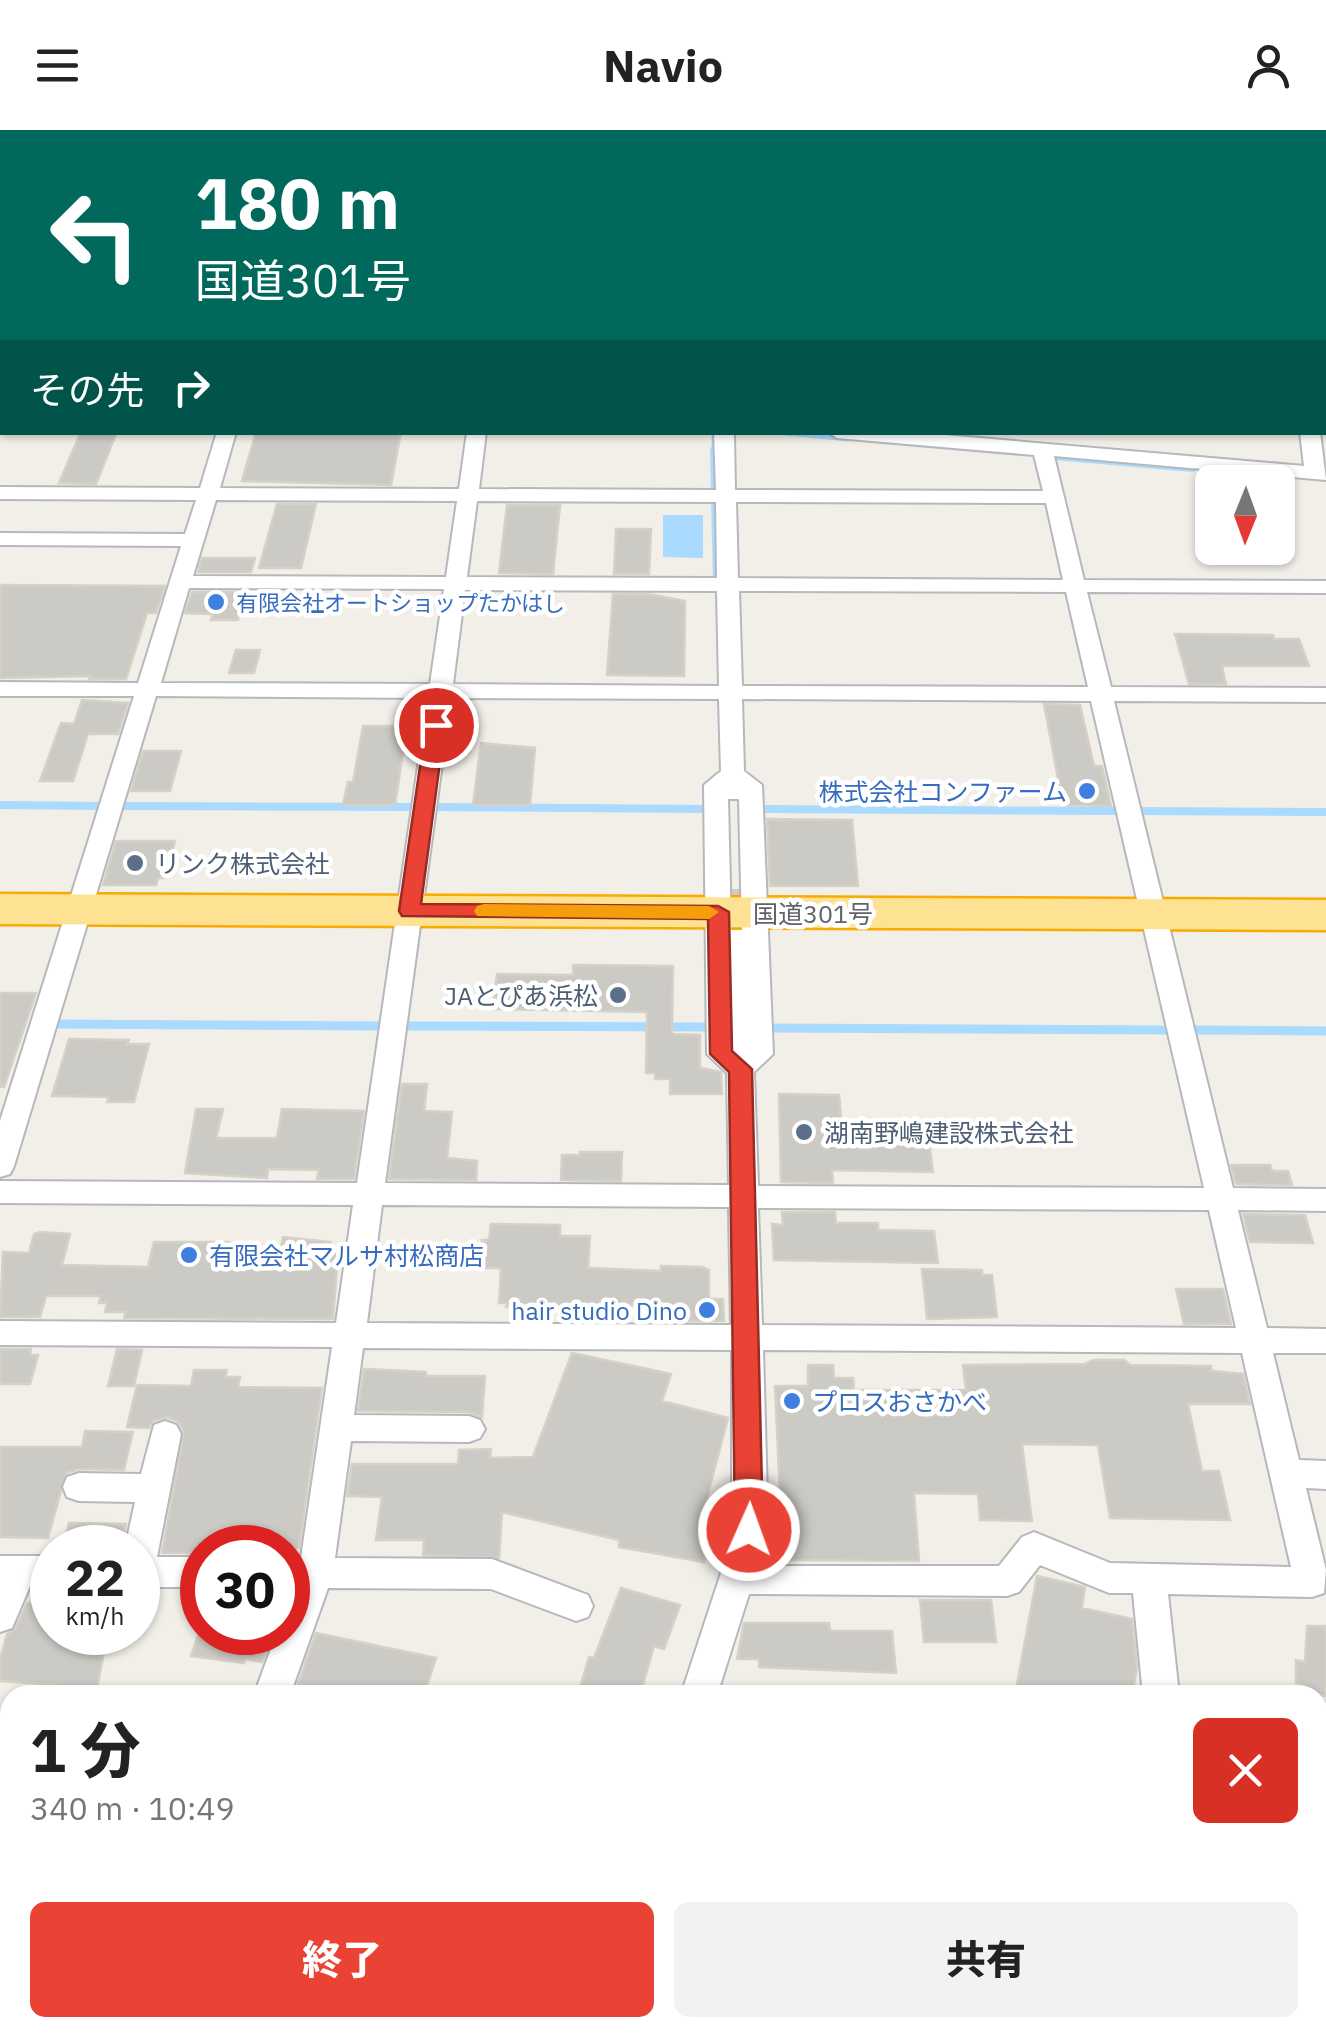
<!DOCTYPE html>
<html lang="ja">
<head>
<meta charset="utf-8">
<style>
  body { margin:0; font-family:"IBM Plex Sans","Noto Sans JP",sans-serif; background:#f2f2f2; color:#222; height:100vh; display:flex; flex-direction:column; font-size:38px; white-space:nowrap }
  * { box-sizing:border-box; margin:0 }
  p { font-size:32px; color:#767676 }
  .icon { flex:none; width:55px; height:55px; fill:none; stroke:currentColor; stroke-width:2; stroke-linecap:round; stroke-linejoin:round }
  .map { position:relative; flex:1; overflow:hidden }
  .details { position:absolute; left:0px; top:1555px; width:1328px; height:352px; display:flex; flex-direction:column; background:#fff; border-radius:30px 30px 0 0; box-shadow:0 2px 8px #0004 }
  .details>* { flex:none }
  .banner { position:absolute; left:0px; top:0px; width:1328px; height:305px; box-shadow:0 2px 8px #0004; background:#00695c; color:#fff; overflow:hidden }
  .needle { width:65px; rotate:181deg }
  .buttons { position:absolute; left:1195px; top:335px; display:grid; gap:20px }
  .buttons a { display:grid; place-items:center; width:100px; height:100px; border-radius:15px; background:#fff; box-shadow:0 2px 8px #0004; font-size:50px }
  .speed { position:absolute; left:30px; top:1395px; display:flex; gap:20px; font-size:50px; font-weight:700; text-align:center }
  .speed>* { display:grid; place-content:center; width:130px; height:130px; border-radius:50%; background:#fff; box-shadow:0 2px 8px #0004; line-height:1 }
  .speed small { font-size:25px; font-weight:400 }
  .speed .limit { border:15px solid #d22; background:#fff; color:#111 }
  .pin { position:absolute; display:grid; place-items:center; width:85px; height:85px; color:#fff; margin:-42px; border:5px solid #fff; border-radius:50%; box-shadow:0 2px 10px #0007 }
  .me { position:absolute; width:110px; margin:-55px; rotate:2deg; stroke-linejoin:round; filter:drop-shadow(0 0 8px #0008) }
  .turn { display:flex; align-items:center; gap:35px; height:210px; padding:0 30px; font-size:45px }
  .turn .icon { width:130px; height:130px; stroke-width:2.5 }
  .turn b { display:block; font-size:70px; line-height:85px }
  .then { display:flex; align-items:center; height:95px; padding:0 30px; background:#0003; gap:20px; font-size:38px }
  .round { display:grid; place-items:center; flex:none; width:105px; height:105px; border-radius:15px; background:#f2f2f2 }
  .headline { display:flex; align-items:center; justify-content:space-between; height:170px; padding:0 30px }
  h1 { font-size:60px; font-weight:800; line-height:75px }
  .primary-button { display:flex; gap:20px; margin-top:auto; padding:20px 30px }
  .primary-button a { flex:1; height:115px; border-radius:15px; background:#ea4335; color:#fff; font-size:40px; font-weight:800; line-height:115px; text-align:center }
  .primary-button a+a { background:#f2f2f2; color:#222 }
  header { display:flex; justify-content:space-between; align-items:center; height:130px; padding:0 30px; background:#fff; font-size:45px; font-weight:800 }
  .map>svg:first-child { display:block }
  .green { fill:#c5e8c5 }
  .water { fill:#aadaff }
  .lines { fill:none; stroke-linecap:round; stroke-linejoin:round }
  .stream-far2 { stroke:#aadaff; stroke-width:5 }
  .stream-far1 { stroke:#aadaff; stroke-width:8 }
  .stream { stroke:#aadaff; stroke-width:9 }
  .building { fill:#cccac5; stroke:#d6d1c6; stroke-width:2.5 }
  .street-tunnel { stroke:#ccccc8; stroke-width:28; stroke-dasharray:28 14; stroke-linecap:butt }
  .street-casing { stroke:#b5b8bc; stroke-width:4 }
  .secondary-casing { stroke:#b6babf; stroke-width:4 }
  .highway-casing { stroke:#f9ab00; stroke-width:5 }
  .street { fill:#fff; fill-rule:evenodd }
  .secondary { fill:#fff; fill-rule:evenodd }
  .highway { fill:#fde293; fill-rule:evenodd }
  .route { fill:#ea4335; stroke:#982c22; stroke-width:2.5 }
  .slow { fill:#f59e0b }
  .shop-dot { fill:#3f7fe0; stroke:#fff; stroke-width:4 }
  .service-dot { fill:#5c6f8a; stroke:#fff; stroke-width:4 }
  .labels { text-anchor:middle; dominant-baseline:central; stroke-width:9; stroke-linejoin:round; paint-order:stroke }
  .far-shop-label { font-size:22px; fill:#366cbe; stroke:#fff; text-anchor:start }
  .shop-label { font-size:25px; fill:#366cbe; stroke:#fff; text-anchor:end }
  .service-label { font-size:25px; fill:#4e5e75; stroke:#fff; text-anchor:start }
  .street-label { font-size:25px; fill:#5f6368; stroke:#fff }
</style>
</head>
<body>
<header><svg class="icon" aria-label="menu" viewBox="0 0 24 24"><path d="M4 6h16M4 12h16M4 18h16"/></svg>Navio<svg class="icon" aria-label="person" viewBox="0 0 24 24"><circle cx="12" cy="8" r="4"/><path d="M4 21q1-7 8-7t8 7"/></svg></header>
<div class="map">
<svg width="1326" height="1907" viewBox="0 0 1326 1907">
  <rect width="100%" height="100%" fill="#f1efe8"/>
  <path class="green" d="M 0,0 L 866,0 L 891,2 L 2,2 L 0,8 Z"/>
  <path class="water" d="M 663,385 L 703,385 L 703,428 L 663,427 Z"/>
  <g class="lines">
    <path class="stream-far2" d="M 714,302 L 714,322
      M 775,302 L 848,309"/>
    <path class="stream-far1" d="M 714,320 L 715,363
      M 1054,326 L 1192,338
      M 715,369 L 717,452
      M 0,675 L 102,676
      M 121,676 L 416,677
      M 432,677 L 705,679
      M 762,679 L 1121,681
      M 1136,681 L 1326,682"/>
    <path class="stream" d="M 52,894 L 383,896
      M 404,896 L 708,897
      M 771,898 L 1172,900
      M 1189,900 L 1326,901"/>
  </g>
  <path class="building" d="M 256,302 L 401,302 L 391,355 L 242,351 Z
    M 80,304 L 116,304 L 96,354 L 59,353 Z
    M 277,374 L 316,374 L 301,438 L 259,438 Z
    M 507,375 L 560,375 L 553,444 L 499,443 Z
    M 616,399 L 651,399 L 649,444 L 614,444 Z
    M 202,428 L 255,428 L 251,442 L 198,442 Z
    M 0,455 L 165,456 L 156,483 L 147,483 L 126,549 L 89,549 L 90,546 L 0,548 Z
    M 192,462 L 245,462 L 238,490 L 211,490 L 213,484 L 185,483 Z
    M 613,464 L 648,464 L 685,471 L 684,546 L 607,545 Z
    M 1175,504 L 1273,505 L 1274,509 L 1299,509 L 1309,536 L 1222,536 L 1226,554 L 1189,554 Z
    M 236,520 L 260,520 L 254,543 L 229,543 Z
    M 82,570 L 128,573 L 118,604 L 88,604 L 73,651 L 40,651 L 61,593 L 74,594 Z
    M 1044,574 L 1080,575 L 1094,636 L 1102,636 L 1111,676 L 1063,675 Z
    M 363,596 L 407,596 L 395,675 L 343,675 L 348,652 L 353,652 Z
    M 481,613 L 535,618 L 530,675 L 473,675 Z
    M 143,621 L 181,621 L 170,661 L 131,661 Z
    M 767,689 L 852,690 L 858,756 L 770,756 Z
    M 116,711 L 175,711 L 165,748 L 158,748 L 156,755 L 103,755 Z
    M 573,835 L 673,836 L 672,904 L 700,905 L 700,938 L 721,942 L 722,964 L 670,964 L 670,949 L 655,949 L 655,943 L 646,943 L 647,882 L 493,879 L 497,844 L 573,845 Z
    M 0,863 L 36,863 L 4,957 L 0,957 Z
    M 69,909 L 129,910 L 127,914 L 149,914 L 134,972 L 107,972 L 109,967 L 52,966 Z
    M 402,954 L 427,954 L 424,981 L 452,982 L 447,1028 L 477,1031 L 476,1050 L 389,1049 Z
    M 779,964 L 839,965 L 843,1011 L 929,1011 L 933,1042 L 832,1040 L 833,1053 L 781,1052 Z
    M 196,979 L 223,979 L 216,1008 L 277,1008 L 282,979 L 364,981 L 354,1049 L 317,1049 L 319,1040 L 268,1039 L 267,1048 L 185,1043 Z
    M 580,1022 L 622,1022 L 621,1051 L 561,1050 L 562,1025 L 580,1025 Z
    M 1231,1035 L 1270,1035 L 1272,1041 L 1288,1041 L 1292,1055 L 1236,1054 Z
    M 782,1082 L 835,1082 L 836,1093 L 878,1093 L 878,1100 L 934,1101 L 938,1133 L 774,1130 L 772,1094 L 783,1095 Z
    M 1243,1084 L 1305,1085 L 1313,1113 L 1250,1112 Z
    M 491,1094 L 560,1095 L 560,1106 L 590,1106 L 588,1138 L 661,1141 L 661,1136 L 702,1137 L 709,1140 L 709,1169 L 723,1169 L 724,1191 L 660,1191 L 660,1175 L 506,1177 L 507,1173 L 499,1173 L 501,1138 L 479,1138 L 482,1110 L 489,1110 Z
    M 40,1102 L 70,1104 L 62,1135 L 148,1137 L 154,1112 L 229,1112 L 225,1134 L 278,1135 L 283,1107 L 331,1112 L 329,1124 L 338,1124 L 333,1189 L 124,1188 L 126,1182 L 105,1182 L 107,1173 L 99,1173 L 101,1166 L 46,1166 L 40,1187 L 0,1187 L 3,1122 L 29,1123 L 34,1104 Z
    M 922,1139 L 982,1140 L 982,1145 L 992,1145 L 997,1187 L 927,1189 Z
    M 1176,1159 L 1223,1159 L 1231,1194 L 1184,1194 Z
    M 0,1219 L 31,1219 L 30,1225 L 38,1225 L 30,1254 L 0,1254 Z
    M 117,1219 L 142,1220 L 134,1256 L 108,1256 Z
    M 572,1223 L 671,1244 L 662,1271 L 728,1288 L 704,1379 L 711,1380 L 709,1387 L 728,1391 L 723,1415 L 708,1413 L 704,1432 L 619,1417 L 619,1410 L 502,1382 L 499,1428 L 423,1425 L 424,1410 L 376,1410 L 382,1367 L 347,1366 L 352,1334 L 458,1334 L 459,1320 L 491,1319 L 490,1328 L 533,1327 Z
    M 1094,1230 L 1124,1230 L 1130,1235 L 1211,1236 L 1212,1241 L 1243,1244 L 1250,1274 L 1188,1274 L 1202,1341 L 1219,1341 L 1230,1390 L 1110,1388 L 1098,1315 L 1022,1314 L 1032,1391 L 980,1390 L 978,1364 L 914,1363 L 919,1431 L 783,1430 L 775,1256 L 808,1256 L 808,1235 L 833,1235 L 834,1248 L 853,1248 L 854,1260 L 966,1260 L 963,1235 L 1085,1234 Z
    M 364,1239 L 426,1242 L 426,1246 L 485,1246 L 482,1287 L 469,1282 L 358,1281 Z
    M 194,1240 L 227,1240 L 225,1247 L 240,1247 L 238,1257 L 322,1258 L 299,1418 L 202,1418 L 202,1423 L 162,1423 L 184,1302 L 177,1291 L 166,1287 L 153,1291 L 149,1298 L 127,1297 L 137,1255 L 191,1256 Z
    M 85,1301 L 133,1302 L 124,1340 L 79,1339 L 66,1343 L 48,1408 L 0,1407 L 0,1317 L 82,1317 Z
    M 69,1393 L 126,1394 L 121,1418 L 63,1418 Z
    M 1037,1446 L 1085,1457 L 1082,1478 L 1132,1489 L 1137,1538 L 1132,1565 L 1015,1565 Z
    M 621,1458 L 680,1475 L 664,1519 L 654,1516 L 640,1565 L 578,1565 L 589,1527 L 594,1528 Z
    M 920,1470 L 991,1470 L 996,1512 L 924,1512 Z
    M 27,1473 L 52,1473 L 52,1502 L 108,1502 L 96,1563 L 63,1563 L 64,1556 L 58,1555 L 0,1551 L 0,1530 L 7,1504 L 15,1499 Z
    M 744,1493 L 829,1493 L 830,1501 L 892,1501 L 896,1543 L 759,1537 L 759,1529 L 737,1529 Z
    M 1307,1496 L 1326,1496 L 1326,1566 L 1304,1562 L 1304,1555 L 1296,1553 L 1296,1530 L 1305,1532 Z
    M 199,1502 L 273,1502 L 262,1532 L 245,1529 L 244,1533 L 191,1526 Z
    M 316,1503 L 436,1528 L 424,1565 L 376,1560 L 374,1565 L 362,1565 L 298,1554 Z"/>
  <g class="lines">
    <path class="street-tunnel" d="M 736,759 L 737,805"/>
    <g class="street-casing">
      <path id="street" d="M 0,136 L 2,136 L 2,146 L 0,146 Z
        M 1325,198 L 1326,198 L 1326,208 L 1325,208 Z
        M 1325,232 L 1326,232 L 1326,242 L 1325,242 Z
        M 0,247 L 2,248 L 2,259 L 0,259 Z
        M 217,302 L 236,302 L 220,358 L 459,359 L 467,302 L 486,302 L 479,359 L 716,360 L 714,302 L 734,302 L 735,360 L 1043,361 L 1034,325 L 837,308 L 828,302 L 910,302 L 1304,336 L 1300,302 L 1320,302 L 1326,350 L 1054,326 L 1084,450 L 1326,451 L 1326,463 L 1087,462 L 1111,557 L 1326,558 L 1326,572 L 1114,571 L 1233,1058 L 1326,1059 L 1326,1081 L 1238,1080 L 1267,1198 L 1326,1199 L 1326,1223 L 1273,1223 L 1299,1330 L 1326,1331 L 1326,1359 L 1306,1358 L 1326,1440 L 1324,1463 L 1312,1467 L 1168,1464 L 1179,1565 L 1143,1565 L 1133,1463 L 1109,1463 L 1040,1435 L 1019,1462 L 1007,1466 L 749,1464 L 717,1565 L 681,1565 L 721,1443 L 732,1393 L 732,1220 L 363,1218 L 354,1285 L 469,1286 L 480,1290 L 485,1299 L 480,1308 L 469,1312 L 351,1311 L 335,1428 L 492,1429 L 588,1465 L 593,1476 L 588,1487 L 576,1491 L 491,1459 L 328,1458 L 290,1565 L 254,1565 L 277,1502 L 288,1502 L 288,1475 L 294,1458 L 288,1458 L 288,1428 L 301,1428 L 332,1217 L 0,1215 L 0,1191 L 336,1193 L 353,1075 L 0,1073 L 0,1051 L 357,1053 L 428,568 L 156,566 L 14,1036 L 10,1044 L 0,1047 L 0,991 L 134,566 L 0,566 L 0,552 L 138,553 L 181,416 L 0,415 L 0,403 L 185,404 L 196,370 L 0,369 L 0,357 L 200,358 ZM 216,370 L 457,371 L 446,447 L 193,446 ZM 477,371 L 716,372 L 717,448 L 467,447 ZM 736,372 L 1046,373 L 1063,450 L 738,448 ZM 189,458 L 444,459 L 430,554 L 161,553 ZM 465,460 L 717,461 L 719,556 L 453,554 ZM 739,461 L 1066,462 L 1088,557 L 742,556 ZM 451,568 L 719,569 L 721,641 L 704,655 L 707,924 L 727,943 L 729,1055 L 385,1053 ZM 742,569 L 1091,571 L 1204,1058 L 758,1056 L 754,942 L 773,924 L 762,655 L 744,641 ZM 728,669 L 739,669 L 742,800 L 731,800 ZM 382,1075 L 729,1077 L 731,1195 L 367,1193 ZM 758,1078 L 1209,1080 L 1236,1198 L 762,1195 ZM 763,1220 L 1242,1223 L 1291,1437 L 1110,1433 L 1034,1402 L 1022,1407 L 999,1436 L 756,1436 L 767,1367 Z
        M 165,1291 L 176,1295 L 181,1304 L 157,1427 L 202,1427 L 202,1457 L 138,1457 L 138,1418 L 125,1418 L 135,1372 L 79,1371 L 67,1367 L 63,1357 L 67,1347 L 79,1343 L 141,1344 L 154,1295 Z
        M 0,1426 L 52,1426 L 52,1456 L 30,1456 L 12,1498 L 0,1502 Z
        M 0,1657 L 10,1659 L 10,1695 L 0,1693 Z
        M 10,1696 L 10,1747 L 0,1751 L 0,1700 Z
        M 135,1898 L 175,1898 L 172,1907 L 132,1907 Z
        M 634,1898 L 674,1898 L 673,1907 L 633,1907 Z
        M 963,1898 L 1003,1898 L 1002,1907 L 962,1907 Z"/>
    </g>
    <g class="secondary-casing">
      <path id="secondary" d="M 0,1875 L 10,1876 L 10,1898 L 58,1898 L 62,1907 L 0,1907 Z"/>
    </g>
    <g class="highway-casing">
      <path id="highway" d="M 0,7 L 2,7 L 2,23 L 0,23 Z
        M 1325,51 L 1326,52 L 1326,70 L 1325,69 Z
        M 0,764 L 1326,770 L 1326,800 L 0,794 Z"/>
    </g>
    <use href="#street" class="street"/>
    <use href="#secondary" class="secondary"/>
    <use href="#highway" class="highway"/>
  </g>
  <path class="route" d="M 436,589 L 445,595 L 421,774 L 718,776 L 729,782 L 732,921 L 752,939 L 763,1400 L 759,1409 L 749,1412 L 740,1409 L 735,1400 L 729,942 L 710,924 L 708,789 L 402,786 L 399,781 L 426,595 Z"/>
  <path class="slow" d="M 484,774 L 709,776 L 719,782 L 709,789 L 477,786 L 474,781 L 477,776 Z"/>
  <g class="shop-dot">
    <circle cx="216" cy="472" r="10"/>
    <circle cx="1087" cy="661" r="10"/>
    <circle cx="189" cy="1125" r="10"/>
    <circle cx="707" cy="1180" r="10"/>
    <circle cx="792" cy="1271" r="10"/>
  </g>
  <g class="service-dot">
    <circle cx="135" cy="733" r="10"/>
    <circle cx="618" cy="865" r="10"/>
    <circle cx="804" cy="1002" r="10"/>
  </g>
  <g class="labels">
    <g class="far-shop-label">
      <text x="236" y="472">有限会社オートショップたかはし</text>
    </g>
    <g class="shop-label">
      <text x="1067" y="661">株式会社コンファーム</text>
      <text x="209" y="1125" text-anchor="start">有限会社マルサ村松商店</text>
      <text x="687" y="1180">hair studio Dino</text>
      <text x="812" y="1271" text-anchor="start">プロスおさかべ</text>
    </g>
    <g class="service-label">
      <text x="155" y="733">リンク株式会社</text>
      <text x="598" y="865" text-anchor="end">JAとぴあ浜松</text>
      <text x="824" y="1002">湖南野嶋建設株式会社</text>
    </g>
    <g class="street-label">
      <text x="813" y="783">国道301号</text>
    </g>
  </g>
</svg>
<div class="buttons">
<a><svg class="needle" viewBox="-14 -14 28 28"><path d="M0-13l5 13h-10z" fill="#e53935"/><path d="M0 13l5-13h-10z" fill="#767676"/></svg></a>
</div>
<div class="speed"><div>22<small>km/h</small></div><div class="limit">30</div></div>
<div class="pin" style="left:436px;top:595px;background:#d93025"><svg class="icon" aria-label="arrive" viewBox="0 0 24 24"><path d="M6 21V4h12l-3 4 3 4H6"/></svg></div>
<svg class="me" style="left:749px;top:1400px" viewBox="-20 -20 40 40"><circle r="17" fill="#ea4335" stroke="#fff" stroke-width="3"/><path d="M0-11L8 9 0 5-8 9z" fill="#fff"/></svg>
<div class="banner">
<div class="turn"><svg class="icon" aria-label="left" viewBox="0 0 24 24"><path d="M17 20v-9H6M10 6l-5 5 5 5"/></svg><div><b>180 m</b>国道301号</div></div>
<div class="then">その先<svg class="icon" aria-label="right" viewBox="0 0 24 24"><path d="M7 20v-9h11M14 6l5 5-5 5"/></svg></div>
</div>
<section class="details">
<div class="headline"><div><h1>1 分</h1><p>340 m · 10:49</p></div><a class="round" style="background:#d93025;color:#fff"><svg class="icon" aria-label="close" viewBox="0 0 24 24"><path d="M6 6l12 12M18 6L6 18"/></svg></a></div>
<div class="primary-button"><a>終了</a><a>共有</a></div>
</section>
</div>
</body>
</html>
